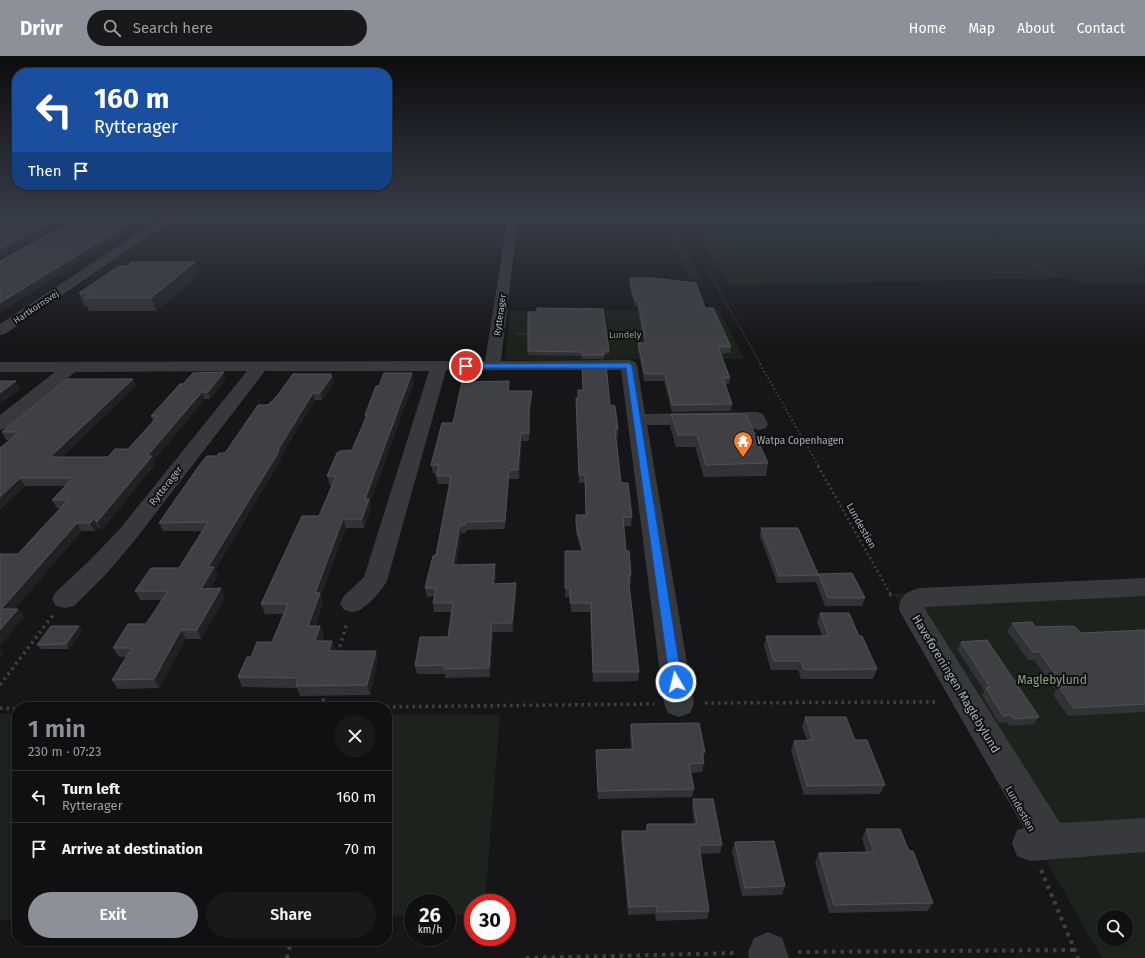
<!DOCTYPE html>
<html lang="en">
<head>
<meta charset="utf-8">
<style>
  body { margin:0; font-family:"Fira Sans",sans-serif; background:#19191b; color:#f1f3f6; height:100vh; display:flex; flex-direction:column; font-size:15px; white-space:nowrap }
  * { box-sizing:border-box; margin:0 }
  p { font-size:13px; color:#9c9d9f }
  .icon { flex:none; width:22px; height:22px; fill:none; stroke:currentColor; stroke-width:2; stroke-linecap:round; stroke-linejoin:round }
  .map { position:relative; flex:1; overflow:hidden }
  .side { position:absolute; left:12px; top:646px; width:380px; height:244px; display:flex; flex-direction:column; background:#101012; border-radius:16px; box-shadow:0 1px 3px #0004,0 0 0 1px #303032 }
  .side>* { flex:none }
  .banner { position:absolute; left:12px; top:12px; width:380px; height:122px; border-radius:16px; box-shadow:0 1px 3px #0004,0 0 0 1px #303032; background:#1a4fa0; color:#fff; overflow:hidden }
  .buttons { position:absolute; left:1097px; top:854px; display:grid; gap:8px }
  .buttons a { display:grid; place-items:center; width:36px; height:36px; border-radius:50%; background:#101012; box-shadow:0 1px 3px #0004,0 0 0 1px #303032; font-size:20px }
  .speed { position:absolute; left:404px; top:838px; display:flex; gap:8px; font-size:20px; font-weight:700; text-align:center }
  .speed>* { display:grid; place-content:center; width:52px; height:52px; border-radius:50%; background:#101012; box-shadow:0 1px 3px #0004,0 0 0 1px #303032; line-height:1 }
  .speed small { font-size:10px; font-weight:400 }
  .speed .limit { border:6px solid #d22; background:#fff; color:#111 }
  .pin { position:absolute; display:grid; place-items:center; width:34px; height:34px; color:#fff; margin:-17px; border:2px solid #fff; border-radius:50%; box-shadow:0 1px 4px #0007 }
  .me { position:absolute; width:44px; margin:-22px; rotate:352deg; stroke-linejoin:round; filter:drop-shadow(0 0 3px #0008) }
  .turn { display:flex; align-items:center; gap:14px; height:84px; padding:0 16px; font-size:18px }
  .turn .icon { width:52px; height:52px; stroke-width:2.5 }
  .turn b { display:block; font-size:28px; line-height:34px }
  .then { display:flex; align-items:center; height:38px; padding:0 16px; background:#0003; gap:8px; font-size:15px }
  .round { display:grid; place-items:center; flex:none; width:42px; height:42px; border-radius:21px; background:#19191b }
  .headline { display:flex; align-items:center; justify-content:space-between; height:68px; padding:0 16px }
  h1 { font-size:24px; font-weight:600; line-height:30px; color:#8c9099 }
  .cta { display:flex; gap:8px; margin-top:auto; padding:8px 16px }
  .cta a { flex:1; height:46px; border-radius:24px; background:#8c9099; color:#fff; font-size:16px; font-weight:600; line-height:46px; text-align:center }
  .cta a+a { background:#19191b; color:#f1f3f6 }
  ul { padding:0; list-style:none }
  li { display:flex; align-items:center; gap:12px; height:52px; padding:0 16px; border-top:1px solid #303032 }
  li div { flex:1 }
  li b { display:block; font-size:15px }
  li em { font-style:normal }
  header { display:flex; align-items:center; gap:24px; box-sizing:border-box; height:56px; padding:0 20px; background:#8c9099; color:#fff }
  header strong { font-size:19px }
  nav { display:flex; gap:22px; margin-inline-start:auto; font-size:14px }
  .search { width:280px; height:36px; background:#19191b; display:flex; align-items:center; gap:10px; box-sizing:border-box; padding:0 14px; border-radius:22px; color:#9c9d9f; font-size:15px }
  .map>svg:first-child { display:block }
  .green { fill:#1c231c; fill-rule:evenodd }
  .lines { fill:none; stroke-linecap:round; stroke-linejoin:round }
  .path-far4 { stroke:#3d4144; stroke-width:1.5; stroke-dasharray:1 1.5; stroke-linecap:butt }
  .path-far3 { stroke:#3d4144; stroke-width:2; stroke-dasharray:1.5 2.5; stroke-linecap:butt }
  .path-far2 { stroke:#3d4144; stroke-width:2.5; stroke-dasharray:2 3; stroke-linecap:butt }
  .path-far1 { stroke:#3d4144; stroke-width:3.5; stroke-dasharray:2.5 4; stroke-linecap:butt }
  .path { stroke:#3d4144; stroke-width:4; stroke-dasharray:3.5 5; stroke-linecap:butt }
  .minor { fill:#37393d; fill-rule:evenodd }
  .wall { fill:#323336 }
  .shaded-wall { fill:#212124 }
  .building { fill:#3e4044; stroke:#4f5256 }
  .route { fill:#1a73e8; stroke:#114b97 }
  .labels { text-anchor:middle; dominant-baseline:central; stroke-width:4; stroke-linejoin:round; paint-order:stroke }
  .far-street-label { font-size:9px; fill:#a7b1b8; stroke:#111113 }
  .far-park-label { font-size:9px; fill:#86a47e; stroke:#111113 }
  .poi-label { font-size:10px; fill:#a7b1b8; stroke:#111113; text-anchor:start }
  .street-label { font-size:10px; fill:#a7b1b8; stroke:#111113 }
  .near-park-label { font-size:12px; fill:#86a47e; stroke:#111113 }
  .near-street-label { font-size:12px; fill:#a7b1b8; stroke:#111113 }
</style>
</head>
<body>
<header>
<strong>Drivr</strong>
<div class="search"><svg class="icon" aria-label="search" viewBox="0 0 24 24"><circle cx="10" cy="10" r="6"/><path d="M15 15l6 6"/></svg>Search here</div>
<nav><a>Home</a><a>Map</a><a>About</a><a>Contact</a></nav>
</header>
<div class="map">
<svg width="1145" height="902" viewBox="0 0 1145 902">
  <rect width="100%" height="100%" fill="#161618"/>
  <path class="green" d="M 661,161 L 670,161 L 700,223 L 690,223 Z
    M 687,161 L 1145,161 L 1145,209 L 1052,211 L 1068,222 L 729,229 Z
    M 1128,210 L 1145,219 L 1145,228 L 1080,227 L 1055,212 Z
    M 718,253 L 745,303 L 504,304 L 511,255 Z
    M 1145,525 L 1145,902 L 1102,902 L 894,538 ZM 1104,861 L 1126,861 L 1126,883 L 1104,883 Z
    M 0,658 L 17,658 L 17,864 L 0,864 Z
    M 387,658 L 500,659 L 485,847 L 473,847 L 473,859 L 447,859 L 447,847 L 413,847 L 413,859 L 387,860 Z"/>
  <g class="lines">
    <path class="path-far4" d="M 678,161 L 761,309
      M 958,161 L 1055,220
      M 604,277 L 645,277
      M 516,278 L 531,278"/>
    <path class="path-far3" d="M 760,308 L 819,411"/>
    <path class="path-far2" d="M 818,410 L 891,539"/>
    <path class="path-far1" d="M 890,538 L 891,540
      M 338,597 L 347,566
      M 0,629 L 53,559
      M 705,647 L 938,646
      M 321,651 L 325,638
      M 367,651 L 654,648
      M 0,652 L 17,653"/>
    <path class="path" d="M 1041,814 L 1078,902
      M 798,896 L 1074,894
      M 287,902 L 291,885
      M 526,902 L 737,897"/>
    <path class="minor" d="M 163,161 L 176,161 L 5,278 L 0,279 L 0,268 Z
      M 508,161 L 518,161 L 501,305 L 629,304 L 635,306 L 637,309 L 645,358 L 756,356 L 763,358 L 768,368 L 766,372 L 759,374 L 752,372 L 749,368 L 647,369 L 694,648 L 690,657 L 679,661 L 668,657 L 664,648 L 621,314 L 446,314 L 387,525 C 382,534 364,556 353,556 C 350,556 346,554 344,554 L 340,547 L 344,540 L 364,521 L 429,315 L 265,315 L 135,484 L 108,516 L 74,550 L 65,552 L 56,550 L 52,543 L 56,536 L 90,504 L 119,474 L 247,315 L 75,316 L 7,372 L 0,374 L 0,359 L 55,316 L 0,316 L 0,306 L 485,305 Z
      M 1145,522 L 1145,540 L 925,551 L 925,553 L 1060,767 L 1145,762 L 1145,796 L 1030,805 L 1017,800 L 1012,787 L 1017,774 L 1024,772 L 899,554 C 899,540 908,535 920,532 Z
      M 768,876 L 782,882 L 789,902 L 749,902 L 748,896 L 754,882 Z"/>
  </g>
  <path class="wall" d="M 199,218 L 156,255 L 89,255 L 87,250 L 84,250 L 79,237 Z
    M 630,222 L 705,252 L 731,291 L 730,297 L 720,298 L 730,322 L 729,328 L 725,329 L 732,348 L 731,355 L 672,356 L 664,325 L 644,325 L 638,293 L 638,287 L 644,287 L 637,250 L 635,250 L 629,228 Z
    M 528,256 L 609,295 L 609,298 L 604,298 L 604,303 L 582,303 L 582,300 L 528,299 Z
    M 582,308 L 610,349 L 618,373 L 618,381 L 616,381 L 621,427 L 632,461 L 631,470 L 624,470 L 626,495 L 631,519 L 631,528 L 629,528 L 639,616 L 638,625 L 593,626 L 590,556 L 571,556 L 570,541 L 565,541 L 565,495 L 581,495 L 576,477 L 576,459 L 586,459 L 585,427 L 579,427 L 576,350 L 576,342 L 578,342 L 583,334 Z
    M 331,318 L 332,320 L 334,327 L 322,344 L 315,344 L 281,400 L 280,405 L 215,514 L 218,520 L 210,533 L 225,541 L 201,583 L 186,583 L 159,632 L 118,633 L 112,624 L 126,601 L 119,601 L 113,592 L 146,568 L 162,544 L 140,544 L 135,535 L 179,512 L 203,475 L 163,475 L 159,467 L 217,400 L 225,397 L 268,349 Z
    M 133,323 L 136,330 L 62,401 L 108,401 L 128,393 L 153,366 L 151,360 L 226,323 L 210,343 L 205,343 L 154,404 L 155,408 L 102,474 L 98,471 L 95,475 L 82,475 L 14,553 L 18,553 L 24,561 L 0,590 L 0,498 L 18,498 L 60,452 L 57,452 L 52,444 L 66,430 L 25,430 L 0,454 L 0,392 L 10,384 L 6,384 L 2,376 Z
    M 414,325 L 370,446 L 371,452 L 364,472 L 346,472 L 321,539 L 323,547 L 315,570 L 320,570 L 324,579 L 322,585 L 335,595 L 378,604 L 370,639 L 300,640 L 297,632 L 242,631 L 238,621 L 251,601 L 272,586 L 284,558 L 265,558 L 261,548 L 319,460 L 332,429 L 330,429 L 327,420 L 352,394 L 366,362 L 365,359 Z
    M 509,325 L 509,335 L 532,335 L 532,342 L 530,360 L 529,385 L 522,385 L 519,423 L 509,423 L 505,473 L 467,474 L 466,477 L 461,477 L 456,509 L 496,517 L 495,528 L 516,536 L 513,576 L 493,576 L 490,621 L 445,622 L 445,618 L 417,618 L 415,610 L 448,581 L 451,556 L 434,556 L 433,547 L 434,540 L 427,541 L 425,532 L 436,499 L 450,428 L 438,428 L 436,420 L 437,417 L 433,417 L 431,409 L 453,367 Z
    M 671,358 L 768,407 L 766,420 L 704,421 L 695,391 L 676,391 L 670,370 Z
    M 761,472 L 818,518 L 865,542 L 862,550 L 825,550 L 816,526 L 777,527 L 760,480 Z
    M 820,557 L 859,580 L 877,613 L 873,623 L 801,623 L 798,614 L 771,614 L 764,590 L 766,580 L 822,580 L 817,566 Z
    M 1012,567 L 1081,577 L 1145,574 L 1145,656 L 1068,660 L 1053,639 L 1056,634 L 1034,604 L 1028,604 L 1007,575 Z
    M 82,575 L 69,593 L 41,593 L 37,589 Z
    M 961,586 L 1039,661 L 1034,668 L 1009,670 L 1007,666 L 999,667 L 982,639 L 984,635 L 957,593 Z
    M 805,661 L 855,684 L 885,729 L 880,738 L 804,739 L 791,694 L 794,685 L 807,684 L 802,671 Z
    M 631,668 L 705,696 L 703,703 L 704,707 L 702,716 L 691,717 L 694,733 L 692,741 L 598,743 L 596,703 L 596,694 L 631,693 L 630,678 Z
    M 693,743 L 722,789 L 720,797 L 700,798 L 709,855 L 707,863 L 656,865 L 655,858 L 628,859 L 621,784 L 622,775 L 646,775 L 647,768 L 694,768 L 692,752 Z
    M 866,773 L 909,795 L 933,847 L 927,855 L 829,857 L 815,806 L 819,797 L 866,796 L 862,782 Z
    M 735,786 L 785,830 L 782,839 L 742,840 L 732,795 Z"/>
  <path class="shaded-wall" d="M 59,161 L 73,161 L 0,201 L 0,193 Z
    M 139,161 L 150,161 L 0,257 L 0,247 Z
    M 195,206 L 199,218 L 156,255 L 151,242 Z
    M 224,316 L 226,323 L 210,343 L 208,336 Z
    M 412,317 L 414,325 L 370,446 L 371,452 L 364,472 L 362,463 L 365,443 Z
    M 331,318 L 332,320 L 334,327 L 322,344 L 320,337 Z
    M 133,323 L 136,330 L 54,409 L 50,401 Z
    M 16,325 L 20,333 L 0,348 L 0,337 Z
    M 509,325 L 509,333 L 508,342 L 508,335 Z
    M 532,335 L 532,342 L 530,360 L 529,385 L 529,352 Z
    M 202,336 L 205,343 L 154,404 L 155,408 L 102,474 L 97,466 L 147,400 Z
    M 313,337 L 315,344 L 281,400 L 280,405 L 215,514 L 218,520 L 205,541 L 201,533 L 208,511 L 279,392 Z
    M 521,377 L 522,385 L 519,423 L 518,414 Z
    M 509,414 L 509,423 L 505,473 L 505,465 Z
    M 20,422 L 25,430 L 0,454 L 0,441 Z
    M 94,463 L 98,471 L 95,475 L 90,467 Z
    M 343,463 L 346,472 L 321,539 L 323,547 L 311,580 L 308,570 L 315,537 Z
    M 77,467 L 82,475 L 9,560 L 3,551 Z
    M 460,469 L 461,477 L 454,517 L 453,509 Z
    M 495,508 L 496,517 L 494,536 L 493,528 Z
    M 516,527 L 516,536 L 513,576 L 512,567 Z
    M 221,532 L 225,541 L 201,583 L 197,574 Z
    M 18,553 L 24,561 L 0,590 L 0,574 Z
    M 492,567 L 493,576 L 490,621 L 489,612 Z
    M 79,570 L 82,575 L 69,593 L 66,588 Z
    M 320,570 L 324,579 L 318,595 L 315,585 Z
    M 181,574 L 186,583 L 159,632 L 154,623 Z
    M 332,585 L 336,595 L 329,595 Z
    M 0,592 L 4,597 L 0,602 Z
    M 376,595 L 378,604 L 370,639 L 367,629 Z"/>
  <path class="building" d="M 0,161 L 59,161 L 0,193 Z
    M 80,161 L 139,161 L 0,247 L 0,205 Z
    M 132,206 L 195,206 L 151,242 L 84,242 L 91,237 L 79,237 L 119,210 L 127,210 Z
    M 630,222 L 652,222 L 696,227 L 705,252 L 713,252 L 731,291 L 718,291 L 730,322 L 723,322 L 732,348 L 672,349 L 665,318 L 645,318 L 638,287 L 646,287 L 638,244 L 635,244 Z
    M 537,252 L 603,253 L 609,295 L 604,295 L 604,299 L 582,299 L 582,296 L 528,295 L 528,256 L 537,256 Z
    M 582,308 L 606,308 L 610,349 L 615,350 L 618,373 L 615,373 L 621,427 L 628,427 L 632,461 L 623,461 L 626,495 L 629,495 L 631,519 L 628,519 L 639,616 L 593,616 L 591,547 L 570,547 L 570,532 L 565,532 L 565,495 L 583,495 L 576,468 L 576,459 L 586,459 L 585,419 L 579,419 L 576,342 L 578,342 L 578,334 L 583,334 Z
    M 224,316 L 208,336 L 202,336 L 147,400 L 152,400 L 97,466 L 94,463 L 90,467 L 77,467 L 3,551 L 0,551 L 0,498 L 18,498 L 68,444 L 52,444 L 73,422 L 20,422 L 0,441 L 0,392 L 19,376 L 2,376 L 67,323 L 133,323 L 50,401 L 108,401 L 115,393 L 128,393 L 158,360 L 151,360 L 180,328 L 183,328 L 193,317 Z
    M 384,317 L 412,317 L 365,443 L 369,443 L 362,463 L 343,463 L 315,537 L 320,537 L 308,570 L 320,570 L 315,585 L 332,585 L 329,595 L 376,595 L 367,629 L 296,630 L 298,622 L 238,621 L 247,601 L 251,601 L 257,586 L 272,586 L 288,548 L 261,548 L 302,460 L 319,460 L 336,420 L 327,420 L 337,397 L 340,395 L 352,394 L 367,359 L 365,359 L 376,330 L 379,330 Z
    M 293,318 L 331,318 L 330,320 L 332,320 L 320,337 L 313,337 L 279,392 L 278,397 L 208,511 L 214,511 L 201,533 L 221,532 L 197,574 L 181,574 L 154,623 L 112,624 L 132,592 L 113,592 L 128,568 L 146,568 L 168,535 L 135,535 L 151,512 L 179,512 L 208,466 L 159,467 L 198,411 L 207,400 L 217,400 L 219,397 L 225,397 L 258,349 L 268,349 L 277,340 Z
    M 0,325 L 16,325 L 0,337 Z
    M 509,325 L 508,335 L 532,335 L 529,352 L 529,377 L 521,377 L 518,414 L 509,414 L 505,465 L 466,466 L 465,469 L 460,469 L 453,509 L 495,508 L 493,528 L 516,527 L 512,567 L 492,567 L 489,612 L 444,613 L 444,609 L 415,610 L 420,581 L 448,581 L 453,547 L 433,547 L 436,532 L 425,532 L 433,500 L 436,499 L 451,420 L 436,420 L 439,409 L 431,409 L 442,367 L 453,367 L 462,326 Z
    M 671,358 L 746,358 L 768,407 L 706,409 L 697,379 L 678,379 Z
    M 761,472 L 798,472 L 818,518 L 852,517 L 865,542 L 828,542 L 819,519 L 779,520 Z
    M 0,553 L 18,553 L 0,574 Z
    M 820,557 L 849,557 L 859,580 L 862,580 L 877,613 L 804,614 L 801,605 L 774,605 L 766,580 L 829,580 Z
    M 1032,566 L 1035,571 L 1074,570 L 1081,577 L 1145,574 L 1145,648 L 1074,652 L 1059,631 L 1065,631 L 1039,596 L 1033,596 L 1012,567 Z
    M 51,570 L 79,570 L 66,588 L 37,589 Z
    M 987,584 L 1039,661 L 1014,663 L 1011,659 L 1003,660 L 986,632 L 990,631 L 961,586 Z
    M 805,661 L 846,661 L 855,684 L 867,684 L 885,729 L 807,730 L 794,685 L 813,684 Z
    M 699,667 L 705,696 L 702,696 L 704,707 L 689,708 L 694,733 L 598,735 L 596,694 L 633,693 L 631,668 Z
    M 693,743 L 713,743 L 722,789 L 699,789 L 709,855 L 657,856 L 657,850 L 629,851 L 622,775 L 647,775 L 647,768 L 697,768 Z
    M 866,773 L 900,773 L 909,795 L 913,795 L 933,847 L 834,849 L 819,797 L 874,796 Z
    M 774,785 L 785,830 L 745,832 L 735,786 Z"/>
  <linearGradient id="sky" x2="0" y2="1"><stop stop-color="#0c0c0d"/><stop offset="0.56" stop-color="#363c48"/><stop offset="1" stop-color="#363c48" stop-opacity="0"/></linearGradient>
  <rect width="1145" height="288" fill="url(#sky)"/>
  <path class="route" d="M 629,307 L 632,310 L 682,626 L 680,629 L 676,631 L 672,629 L 670,626 L 626,312 L 466,312 L 462,310 L 466,308 Z"/>
  <defs>
    <g id="temple-pin" transform="scale(1)"><path d="M0 17L-7.5 6A9.5 9.5 0 1 1 7.5 6Z" fill="#f77d2e" stroke="#111113"/><path d="M0-6L5-2H3V0L6.5 2.5H4V6H1.5V3h-3V6H-4V2.5H-6.5L-3 0V-2H-5Z" fill="#fff"/></g>
  </defs>
  <g fill-rule="evenodd">
    <use href="#temple-pin" x="743" y="385"/>
  </g>
  <g class="labels">
    <g class="far-street-label">
      <text transform="translate(36 251) rotate(-34)">Hartkornsvej</text>
      <text transform="translate(500 259) rotate(-82)">Rytterager</text>
    </g>
    <g class="far-park-label">
      <text x="625" y="279">Lundely</text>
    </g>
    <g class="poi-label">
      <text x="757" y="385">Watpa Copenhagen</text>
    </g>
    <g class="street-label">
      <text transform="translate(166 430) rotate(-52)">Rytterager</text>
      <text transform="translate(861 470) rotate(61)">Lundestien</text>
      <text transform="translate(1020 753) rotate(61)">Lundestien</text>
    </g>
    <g class="near-park-label">
      <text x="1052" y="624">Maglebylund</text>
    </g>
    <g class="near-street-label">
      <text transform="translate(956 628) rotate(59)">Haveforeningen Maglebylund</text>
    </g>
  </g>
</svg>
<div class="buttons">
<a><svg class="icon" aria-label="search" viewBox="0 0 24 24"><circle cx="10" cy="10" r="6"/><path d="M15 15l6 6"/></svg></a>
</div>
<div class="speed"><div>26<small>km/h</small></div><div class="limit">30</div></div>
<div class="pin" style="left:466px;top:310px;background:#d93025"><svg class="icon" aria-label="arrive" viewBox="0 0 24 24"><path d="M6 21V4h12l-3 4 3 4H6"/></svg></div>
<svg class="me" style="left:676px;top:626px" viewBox="-20 -20 40 40"><circle r="17" fill="#1a73e8" stroke="#fff" stroke-width="3"/><path d="M0-11L8 9 0 5-8 9z" fill="#fff"/></svg>
<div class="banner">
<div class="turn"><svg class="icon" aria-label="left" viewBox="0 0 24 24"><path d="M17 20v-9H6M10 6l-5 5 5 5"/></svg><div><b>160 m</b>Rytterager</div></div>
<div class="then">Then<svg class="icon" aria-label="arrive" viewBox="0 0 24 24"><path d="M6 21V4h12l-3 4 3 4H6"/></svg></div>
</div>
<section class="side">
<div class="headline"><div><h1>1 min</h1><p>230 m · 07:23</p></div><a class="round"><svg class="icon" aria-label="close" viewBox="0 0 24 24"><path d="M6 6l12 12M18 6L6 18"/></svg></a></div>
<ul>
<li><svg class="icon" aria-label="left" viewBox="0 0 24 24"><path d="M17 20v-9H6M10 6l-5 5 5 5"/></svg><div><b>Turn left</b><p>Rytterager</p></div><em>160 m</em></li>
<li><svg class="icon" aria-label="arrive" viewBox="0 0 24 24"><path d="M6 21V4h12l-3 4 3 4H6"/></svg><div><b>Arrive at destination</b></div><em>70 m</em></li>
</ul>
<div class="cta"><a>Exit</a><a>Share</a></div>
</section>
</div>
</body>
</html>
